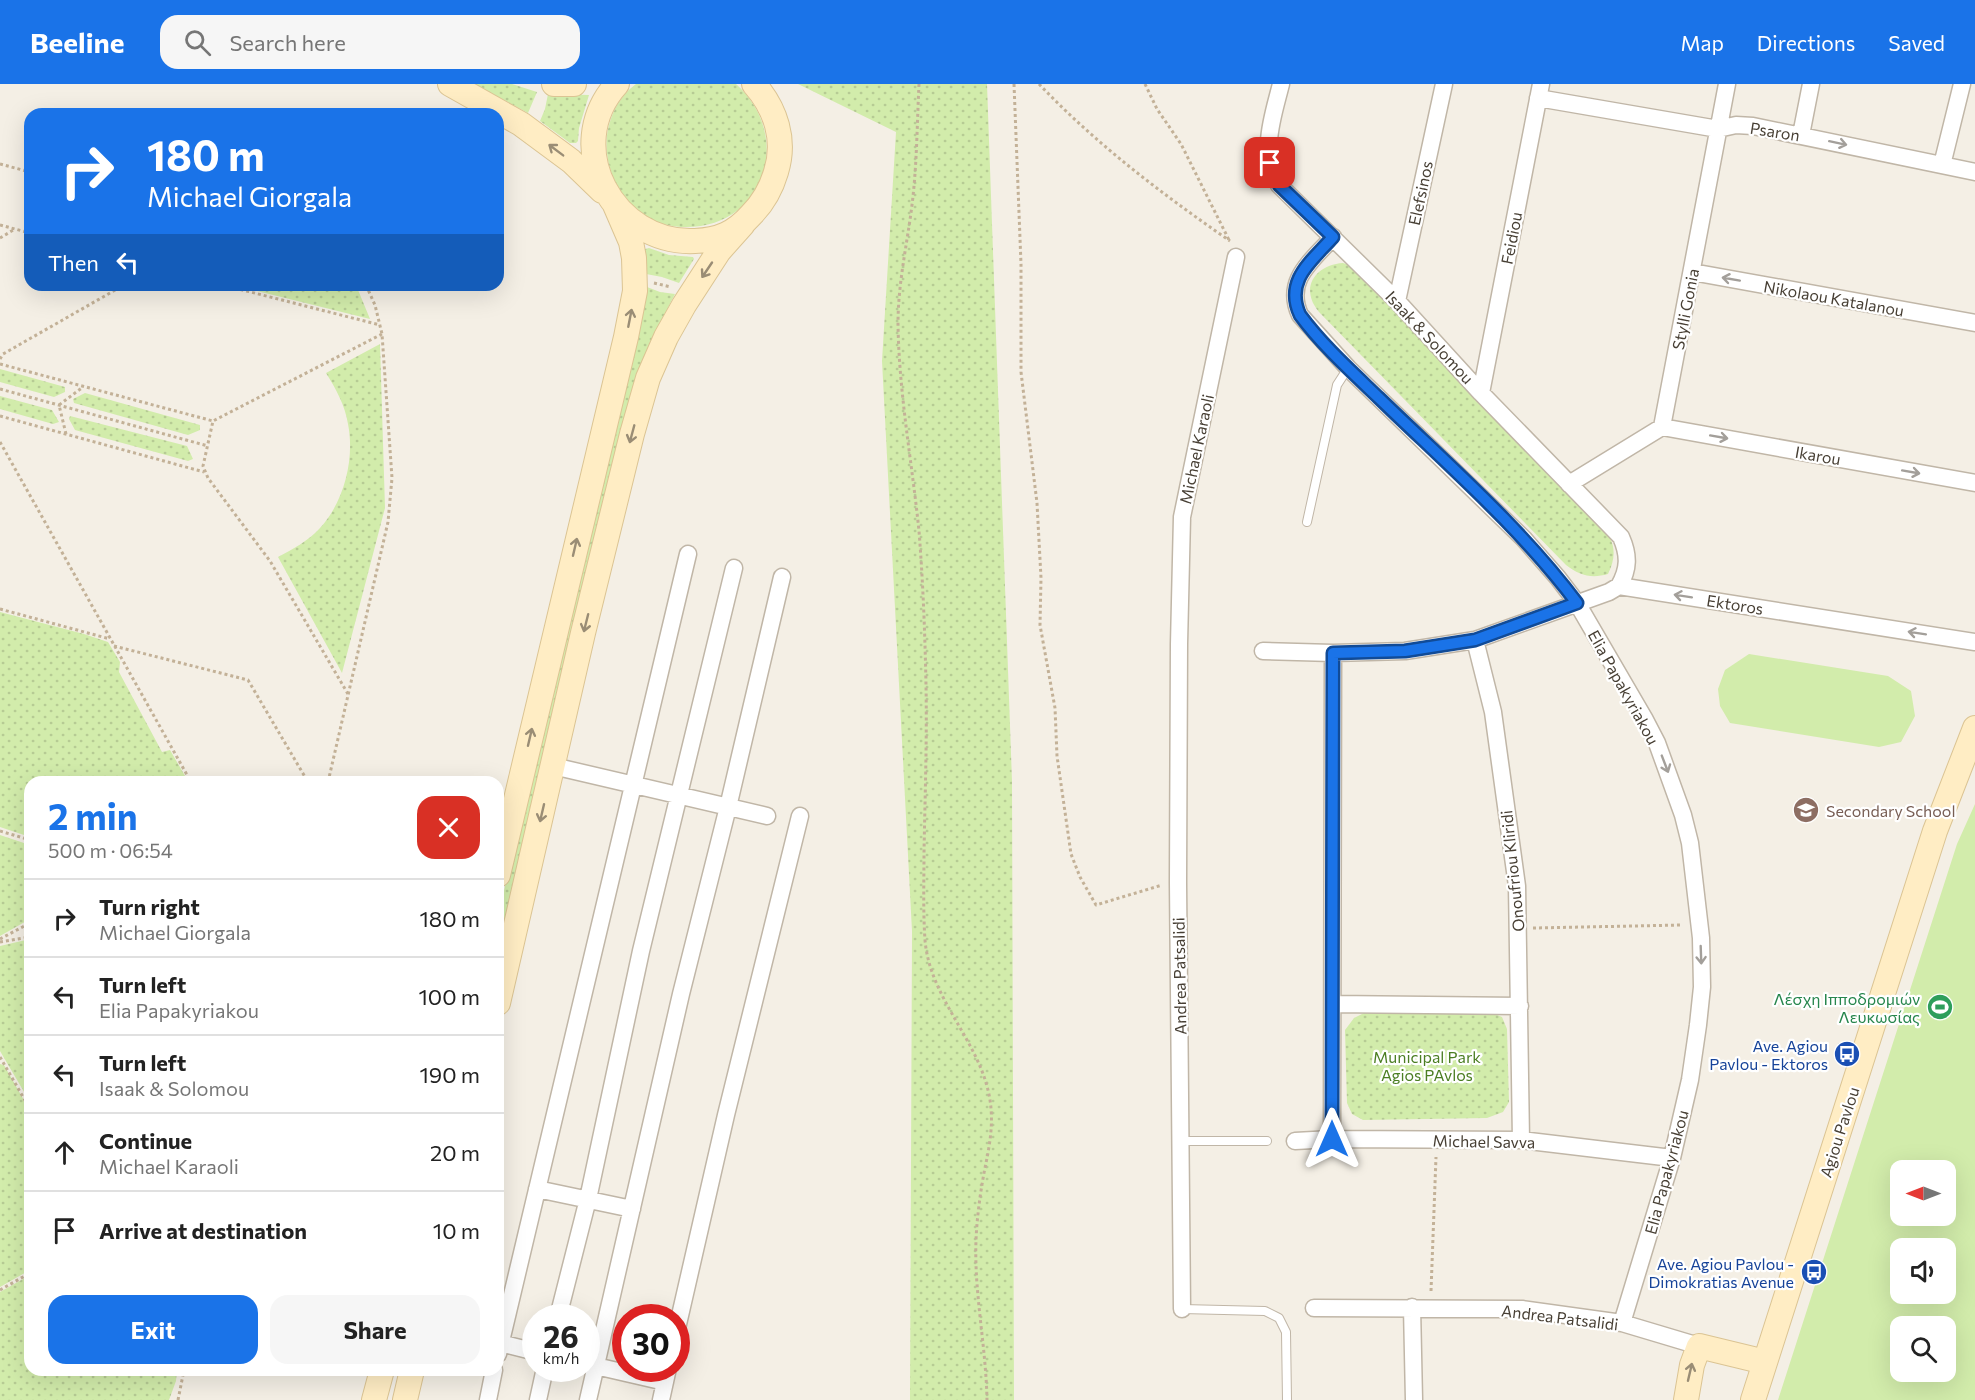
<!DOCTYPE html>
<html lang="en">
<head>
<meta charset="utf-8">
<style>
  body { margin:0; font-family:Commissioner,sans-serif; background:#f6f6f6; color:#222; height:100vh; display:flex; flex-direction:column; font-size:22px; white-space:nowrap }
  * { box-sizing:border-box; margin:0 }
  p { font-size:20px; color:#767676 }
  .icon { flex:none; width:33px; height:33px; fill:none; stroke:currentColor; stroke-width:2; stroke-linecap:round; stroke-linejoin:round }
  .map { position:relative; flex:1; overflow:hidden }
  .sheet { position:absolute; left:24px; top:692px; width:480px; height:600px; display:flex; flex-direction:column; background:#fff; border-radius:18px; box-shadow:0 6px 24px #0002 }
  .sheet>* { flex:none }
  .guide { position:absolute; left:24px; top:24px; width:480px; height:183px; border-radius:18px; box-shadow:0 6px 24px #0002; background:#1a73e8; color:#fff; overflow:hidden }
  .needle { width:39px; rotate:270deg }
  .buttons { position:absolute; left:1890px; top:1076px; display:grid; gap:12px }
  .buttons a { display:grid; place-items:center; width:66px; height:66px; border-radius:12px; background:#fff; box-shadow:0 6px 24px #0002; font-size:30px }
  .speed { position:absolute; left:522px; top:1220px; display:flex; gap:12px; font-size:30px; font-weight:700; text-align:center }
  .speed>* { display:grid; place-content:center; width:78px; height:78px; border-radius:50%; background:#fff; box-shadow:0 6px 24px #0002; line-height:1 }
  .speed small { font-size:15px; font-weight:400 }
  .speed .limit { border:9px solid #d22; background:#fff; color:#111 }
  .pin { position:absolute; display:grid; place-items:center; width:51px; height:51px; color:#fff; margin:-26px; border-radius:12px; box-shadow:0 3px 9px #0006 }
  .me { position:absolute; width:66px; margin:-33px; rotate:0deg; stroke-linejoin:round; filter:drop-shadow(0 0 4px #0008) }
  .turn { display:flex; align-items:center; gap:21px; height:126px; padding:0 24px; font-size:27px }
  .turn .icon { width:78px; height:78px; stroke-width:2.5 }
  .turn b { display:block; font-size:42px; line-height:51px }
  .then { display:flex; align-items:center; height:57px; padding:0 24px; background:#0003; gap:12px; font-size:22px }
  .round { display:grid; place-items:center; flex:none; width:63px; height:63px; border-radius:18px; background:#f6f6f6 }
  .overview { display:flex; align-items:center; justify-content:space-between; height:102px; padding:0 24px }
  h1 { font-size:36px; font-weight:700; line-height:45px; color:#1a73e8 }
  .cta { display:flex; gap:12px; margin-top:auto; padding:12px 24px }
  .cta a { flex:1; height:69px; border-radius:18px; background:#1a73e8; color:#fff; font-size:24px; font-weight:700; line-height:69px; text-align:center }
  .cta a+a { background:#f6f6f6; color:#222 }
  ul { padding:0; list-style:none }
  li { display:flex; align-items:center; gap:18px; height:78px; padding:0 24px; border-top:2px solid #e0e0e0 }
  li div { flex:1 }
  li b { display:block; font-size:22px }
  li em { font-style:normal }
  header { display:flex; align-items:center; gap:36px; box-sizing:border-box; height:84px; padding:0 30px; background:#1a73e8; color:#fff }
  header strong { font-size:28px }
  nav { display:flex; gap:33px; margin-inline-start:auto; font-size:21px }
  .search { width:420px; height:54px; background:#f6f6f6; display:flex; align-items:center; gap:15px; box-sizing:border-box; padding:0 21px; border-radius:18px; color:#767676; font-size:22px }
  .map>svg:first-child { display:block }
  .green { fill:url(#green-dots) }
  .pitch { fill:#d2ecab; fill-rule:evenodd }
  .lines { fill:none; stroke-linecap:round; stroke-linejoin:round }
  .lane-casing { stroke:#c0b6a7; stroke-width:10 }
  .street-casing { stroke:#c0b6a7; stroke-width:19 }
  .secondary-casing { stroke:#dbc493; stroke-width:26 }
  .path { stroke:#c3b197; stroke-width:3; stroke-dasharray:3 3; stroke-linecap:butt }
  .lane { stroke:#fff; stroke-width:8 }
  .street { stroke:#fff; stroke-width:16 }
  .secondary { stroke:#ffedc4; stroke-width:24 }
  .oneway { stroke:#a39f9a }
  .oneway2 { stroke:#9a8d75 }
  .route-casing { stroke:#114b97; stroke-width:15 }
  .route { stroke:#1a73e8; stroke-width:10 }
  .labels { text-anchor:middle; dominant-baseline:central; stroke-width:4.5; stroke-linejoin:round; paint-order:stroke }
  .street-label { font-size:16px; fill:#473f34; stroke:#fff }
  .education-label { font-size:16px; fill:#785e54; stroke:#fff; text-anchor:start }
  .leisure-label { font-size:16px; fill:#27864d; stroke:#fff; text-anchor:end }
  .transit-label { font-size:16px; fill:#164399; stroke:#fff; text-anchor:end }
  .park-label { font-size:16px; fill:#4b7e23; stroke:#fff }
</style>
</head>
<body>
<header>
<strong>Beeline</strong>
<div class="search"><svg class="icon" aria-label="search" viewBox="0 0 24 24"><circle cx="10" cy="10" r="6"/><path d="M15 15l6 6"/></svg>Search here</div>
<nav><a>Map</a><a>Directions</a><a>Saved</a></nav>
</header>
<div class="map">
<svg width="1975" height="1316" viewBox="0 0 1975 1316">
  <defs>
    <pattern id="green-dots" width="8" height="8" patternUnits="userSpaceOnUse" patternTransform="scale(1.5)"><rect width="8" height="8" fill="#d2ecab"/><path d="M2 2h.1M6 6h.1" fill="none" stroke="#b6cb94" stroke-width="1.8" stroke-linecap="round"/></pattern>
  </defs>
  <rect width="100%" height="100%" fill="#f4efe5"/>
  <path class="green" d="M 474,0 L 512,0 L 537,8 L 528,29 Z
    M 636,0 L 736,0 C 796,54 763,147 681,143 C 662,142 645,135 632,121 C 618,107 609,89 607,69 C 604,44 615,15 636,0 Z
    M 798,0 L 987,0 L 1012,697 L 1014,1316 L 910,1316 L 912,847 L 882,277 L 896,48 Z
    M 548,10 L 589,11 L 579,44 L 578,57 L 576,59 L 570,59 L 540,37 L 545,25 Z
    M 649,164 L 669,171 L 693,173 L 694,175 L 679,199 L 662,193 L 646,190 L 645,167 L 645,165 Z
    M 1343,179 L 1352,182 L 1610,454 C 1616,466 1614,478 1608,490 C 1591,495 1579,491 1566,481 L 1319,228 C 1299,204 1315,181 1343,179 Z
    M 233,201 L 356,201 L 370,235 Z
    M 647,203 L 660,208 L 675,210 L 650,259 L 498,880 L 498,832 Z
    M 380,260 L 385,424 L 342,589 L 278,473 C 293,465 308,457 320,444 C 344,418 355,375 348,340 C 345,321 336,305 326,289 Z
    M 0,285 L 65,303 L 65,308 L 54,313 L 0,298 Z
    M 85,309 L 200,341 L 200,346 L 188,351 L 74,319 L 73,315 Z
    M 0,312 L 52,326 L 59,338 L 53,340 L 0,325 Z
    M 70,332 L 187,362 L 193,375 L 188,377 L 75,346 L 69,335 Z
    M 0,528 L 84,550 L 108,558 L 120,578 L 119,588 L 162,668 L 170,666 L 188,697 L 30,698 L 30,753 L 0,743 Z
    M 0,751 L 30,761 L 30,835 L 0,852 Z
    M 30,855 L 30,1018 L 0,967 L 0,862 Z
    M 1366,928 L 1490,928 L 1502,933 L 1507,945 L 1509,1018 L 1503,1028 L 1487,1034 L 1363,1036 L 1352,1030 L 1347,1019 L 1345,946 L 1354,934 Z
    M 0,980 L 4,981 L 30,1027 L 30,1186 L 0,1203 Z
    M 30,1191 L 30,1286 L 177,1286 L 176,1297 L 169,1316 L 0,1316 L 0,1208 Z"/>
  <path class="pitch" d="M 1749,570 L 1888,592 L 1911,607 L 1915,632 L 1901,658 L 1879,663 L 1730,639 L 1720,622 L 1718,605 L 1725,586 Z
    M 1975,720 L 1975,1316 L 1778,1316 L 1957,760 ZM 1900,1086 L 1946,1086 L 1946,1131 L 1900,1131 ZM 1900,1164 L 1946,1164 L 1946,1209 L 1900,1209 ZM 1900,1242 L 1946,1242 L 1946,1287 L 1900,1287 Z"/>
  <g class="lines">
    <g class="lane-casing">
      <path id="lane" d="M 1307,438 L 1337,301 L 1348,284
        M 1182,1057 L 1267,1057
        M 1182,1225 L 1265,1227 L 1279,1234 L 1286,1248 L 1287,1316"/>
    </g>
    <g class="street-casing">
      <path id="street" d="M 1281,0 C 1272,36 1260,66 1279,101 L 1397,217 L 1481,309 L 1621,453 C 1629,471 1629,485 1619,502
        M 1538,14 L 1718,45 L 1736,41 L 1753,42 L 1975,88
        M 1801,51 L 1811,0
        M 1942,81 L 1962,0
        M 1333,153 C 1312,177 1284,196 1300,231 L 1348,284 L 1524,455 L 1558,494 L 1577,519 L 1644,634 L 1657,659 L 1683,731 L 1690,759 L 1701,854 L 1702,903 L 1698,941 L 1690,996 L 1672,1074 L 1622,1239
        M 1692,188 L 1975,239
        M 1397,217 L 1444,0
        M 1481,309 L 1541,0
        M 1662,343 L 1975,399
        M 1569,400 L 1662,343 L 1727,0
        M 1619,502 L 1975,558
        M 1475,556 L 1493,628 L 1517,802 L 1521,1056
        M 1263,567 L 1333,569 L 1405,567 L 1475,556 L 1609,508 L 1619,502
        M 553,682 L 767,732
        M 1333,920 L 1520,922
        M 1332,1055 L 1333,569
        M 1295,1057 L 1332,1055 L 1521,1056 L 1672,1074
        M 537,1105 L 632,1125
        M 1412,1223 L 1414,1316
        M 1314,1224 L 1522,1225 L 1622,1239 L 1699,1262
        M 1182,1225 L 1178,799 L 1179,560 L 1182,433 L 1236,173
        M 558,1233 L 588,1115 L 641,867 L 734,484
        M 676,1249 L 726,1031 L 800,732
        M 500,1259 L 536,1268
        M 498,1270 L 688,470
        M 587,1280 L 665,1298
        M 488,1316 L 494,1286
        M 538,1316 L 545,1284
        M 588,1316 L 681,910 L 728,723 L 782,493
        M 661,1316 L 668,1284"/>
    </g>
    <g class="secondary-casing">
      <path id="secondary" d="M 450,0 L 521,40 L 571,77 L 602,107
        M 554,0 L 574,0
        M 617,0 C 560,63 614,161 695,157 C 719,156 735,149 751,131 C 763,119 771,105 776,88 C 786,56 776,25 754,0
        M 498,791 L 626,253 L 635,207 L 634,174 L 631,158 L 615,121
        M 498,919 L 583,549 L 632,350 L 648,294 L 666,253 L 684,221 L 719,167 L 743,140
        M 374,1316 L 382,1286
        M 405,1316 L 412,1286
        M 1686,1316 L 1692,1281 L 1699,1262 L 1765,1278
        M 1753,1316 L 1935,747 L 1975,644"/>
    </g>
    <path class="path" d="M 919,0 C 917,40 917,81 912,121 C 907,161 898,199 898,240 C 899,310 912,378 919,447 C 923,498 925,550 926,601 C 927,657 925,713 924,769 C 924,798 923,827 925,856 C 930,916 981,958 990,1016 C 994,1042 989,1064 984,1089 C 980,1111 977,1133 976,1156 C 974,1209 986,1262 987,1316
      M 1014,0 L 1021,180 L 1021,288 L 1037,419 L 1041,494 L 1040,541 L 1055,624 L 1057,672 L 1071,770 L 1080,793 L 1096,821 L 1162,801
      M 1039,0 C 1096,60 1162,110 1230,157
      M 1145,0 L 1157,25 L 1181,60 L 1229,156
      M 0,80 L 30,88
      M 0,141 L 30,149
      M 0,154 L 15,145
      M 654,199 L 671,203
      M 223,201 L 380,241
      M 0,275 L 3,270 L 124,201
      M 0,280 L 213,337
      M 0,305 L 208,362
      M 0,332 L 204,388
      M 66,350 L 59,321 L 83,303
      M 0,358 L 191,698
      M 0,525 L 110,555
      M 114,562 L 248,596 L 308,698
      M 348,610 L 270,477 L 208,394 L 203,382 L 213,337 L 382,250
      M 328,698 L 388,438 L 392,394 L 382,250 L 375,221 L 366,201
      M 0,747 L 30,756
      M 1533,844 L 1683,841
      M 0,855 L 30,839
      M 0,858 L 30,853
      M 0,973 L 30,1025
      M 0,1206 L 30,1189
      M 1431,1207 L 1436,1073
      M 178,1316 L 184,1286"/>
    <use href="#lane" class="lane"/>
    <use href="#street" class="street"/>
    <use href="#secondary" class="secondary"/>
  </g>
  <defs><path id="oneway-shaft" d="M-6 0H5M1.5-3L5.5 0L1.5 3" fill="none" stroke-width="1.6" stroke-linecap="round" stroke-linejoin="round" transform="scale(1.5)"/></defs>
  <g class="oneway">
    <use href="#oneway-shaft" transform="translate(1838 59) rotate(12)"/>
    <use href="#oneway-shaft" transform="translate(1731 195) rotate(-170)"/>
    <use href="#oneway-shaft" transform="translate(1719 353) rotate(10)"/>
    <use href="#oneway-shaft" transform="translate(1911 388) rotate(10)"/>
    <use href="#oneway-shaft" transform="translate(1683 512) rotate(-171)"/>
    <use href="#oneway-shaft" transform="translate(1917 549) rotate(-171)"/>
    <use href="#oneway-shaft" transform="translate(1665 680) rotate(69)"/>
    <use href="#oneway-shaft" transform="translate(1701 871) rotate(88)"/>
  </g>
  <g class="oneway2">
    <use href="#oneway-shaft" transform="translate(556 66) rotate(-143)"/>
    <use href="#oneway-shaft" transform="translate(707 186) rotate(124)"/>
    <use href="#oneway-shaft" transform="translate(630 234) rotate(-79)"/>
    <use href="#oneway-shaft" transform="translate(632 350) rotate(105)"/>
    <use href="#oneway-shaft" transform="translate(575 463) rotate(-77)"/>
    <use href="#oneway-shaft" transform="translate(586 539) rotate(104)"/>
    <use href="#oneway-shaft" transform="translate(530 653) rotate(-77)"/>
    <use href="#oneway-shaft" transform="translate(542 729) rotate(103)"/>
    <use href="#oneway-shaft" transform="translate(1690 1288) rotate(-77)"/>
  </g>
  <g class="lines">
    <g class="route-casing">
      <path id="route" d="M 1270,79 L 1279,101 L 1333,153 C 1312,177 1284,196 1300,231 C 1322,261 1352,288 1379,314 C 1447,380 1520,443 1577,519 L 1475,556 L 1405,567 L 1333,569 L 1332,1055"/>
    </g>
    <use href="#route" class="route"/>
  </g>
  <defs>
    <g id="school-disc" transform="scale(1.35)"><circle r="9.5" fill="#8d6e63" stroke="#fff"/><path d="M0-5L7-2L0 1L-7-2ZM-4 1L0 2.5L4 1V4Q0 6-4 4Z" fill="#fff"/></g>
    <g id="stadium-disc" transform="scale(1.35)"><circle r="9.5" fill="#2e9e5b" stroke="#fff"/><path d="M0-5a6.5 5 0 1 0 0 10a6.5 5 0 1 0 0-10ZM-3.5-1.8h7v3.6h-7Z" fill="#fff"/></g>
    <g id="bus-disc" transform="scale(1.35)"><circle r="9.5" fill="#1a4fb4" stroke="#fff"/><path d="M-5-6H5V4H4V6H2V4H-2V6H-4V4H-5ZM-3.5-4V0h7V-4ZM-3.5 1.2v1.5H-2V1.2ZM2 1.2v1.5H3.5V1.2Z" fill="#fff"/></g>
  </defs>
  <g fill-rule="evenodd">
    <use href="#school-disc" x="1806" y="726"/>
    <use href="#stadium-disc" x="1940" y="923"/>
    <use href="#bus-disc" x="1847" y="970"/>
    <use href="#bus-disc" x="1814" y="1188"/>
  </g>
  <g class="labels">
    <g class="street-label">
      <text transform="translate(1775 47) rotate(9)">Psaron</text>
      <text transform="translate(1420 109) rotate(-78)">Elefsinos</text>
      <text transform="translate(1511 154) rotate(-79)">Feidiou</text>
      <text transform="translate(1834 214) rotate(10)">Nikolaou Katalanou</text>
      <text transform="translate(1685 225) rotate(-79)">Stylli Gonia</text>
      <text transform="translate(1430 253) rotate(47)">Isaak &amp; Solomou</text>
      <text transform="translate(1196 365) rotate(-78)">Michael Karaoli</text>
      <text transform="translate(1818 371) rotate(10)">Ikarou</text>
      <text transform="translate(1735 520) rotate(9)">Ektoros</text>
      <text transform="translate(1624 603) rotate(61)">Elia Papakyriakou</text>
      <text transform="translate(1512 787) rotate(-96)">Onoufriou Kliridi</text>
      <text transform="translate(1179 892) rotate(-91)">Andrea Patsalidi</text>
      <text transform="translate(1839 1048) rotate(-72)">Agiou Pavlou</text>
      <text transform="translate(1484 1057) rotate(1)">Michael Savva</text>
      <text transform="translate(1666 1088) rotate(-75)">Elia Papakyriakou</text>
      <text transform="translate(1560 1233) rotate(7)">Andrea Patsalidi</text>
    </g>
    <g class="education-label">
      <text x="1826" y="726">Secondary School</text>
    </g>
    <g class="leisure-label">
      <text x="1920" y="914">Λέσχη Ιπποδρομιών<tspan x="1920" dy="18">Λευκωσίας</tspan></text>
    </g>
    <g class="transit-label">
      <text x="1828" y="961">Ave. Agiou<tspan x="1828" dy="18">Pavlou - Ektoros</tspan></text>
      <text x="1794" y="1179">Ave. Agiou Pavlou -<tspan x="1794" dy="18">Dimokratias Avenue</tspan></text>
    </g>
    <g class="park-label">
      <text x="1427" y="972">Municipal Park<tspan x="1427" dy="18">Agios PAvlos</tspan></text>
    </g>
  </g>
</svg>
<div class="buttons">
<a><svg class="needle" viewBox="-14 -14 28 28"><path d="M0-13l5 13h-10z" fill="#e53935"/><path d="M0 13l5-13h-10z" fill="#767676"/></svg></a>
<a><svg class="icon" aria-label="sound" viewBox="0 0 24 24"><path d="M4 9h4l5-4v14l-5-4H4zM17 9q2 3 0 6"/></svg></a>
<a><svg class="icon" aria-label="search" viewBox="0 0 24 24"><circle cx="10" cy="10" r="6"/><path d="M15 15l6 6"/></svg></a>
</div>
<div class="speed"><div>26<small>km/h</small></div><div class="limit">30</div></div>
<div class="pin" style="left:1270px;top:79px;background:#d93025"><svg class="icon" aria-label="arrive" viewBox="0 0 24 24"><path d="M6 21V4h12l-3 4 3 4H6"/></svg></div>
<svg class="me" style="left:1332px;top:1055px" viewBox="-20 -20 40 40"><path d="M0-17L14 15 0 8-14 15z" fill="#1a73e8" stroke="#fff" stroke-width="4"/></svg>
<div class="guide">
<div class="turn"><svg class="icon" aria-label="right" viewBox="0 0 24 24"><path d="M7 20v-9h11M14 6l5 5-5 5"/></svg><div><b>180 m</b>Michael Giorgala</div></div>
<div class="then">Then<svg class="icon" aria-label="left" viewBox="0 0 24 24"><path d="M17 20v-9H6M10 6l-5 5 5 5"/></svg></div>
</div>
<section class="sheet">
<div class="overview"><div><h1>2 min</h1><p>500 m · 06:54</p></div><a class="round" style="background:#d93025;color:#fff"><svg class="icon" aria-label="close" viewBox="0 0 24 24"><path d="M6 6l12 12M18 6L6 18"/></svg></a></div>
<ul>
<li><svg class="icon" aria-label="right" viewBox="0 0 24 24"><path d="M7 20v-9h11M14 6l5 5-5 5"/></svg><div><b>Turn right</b><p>Michael Giorgala</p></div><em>180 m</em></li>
<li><svg class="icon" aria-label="left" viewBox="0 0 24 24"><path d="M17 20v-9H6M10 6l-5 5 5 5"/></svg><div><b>Turn left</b><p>Elia Papakyriakou</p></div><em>100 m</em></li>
<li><svg class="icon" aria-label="left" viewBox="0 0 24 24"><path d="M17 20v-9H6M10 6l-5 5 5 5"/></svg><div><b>Turn left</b><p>Isaak &amp; Solomou</p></div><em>190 m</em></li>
<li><svg class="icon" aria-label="ahead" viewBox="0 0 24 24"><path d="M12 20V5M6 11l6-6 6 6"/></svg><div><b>Continue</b><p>Michael Karaoli</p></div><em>20 m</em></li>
<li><svg class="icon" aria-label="arrive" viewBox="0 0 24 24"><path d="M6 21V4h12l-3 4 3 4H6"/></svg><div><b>Arrive at destination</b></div><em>10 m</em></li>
</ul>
<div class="cta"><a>Exit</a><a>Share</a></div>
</section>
</div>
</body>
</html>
